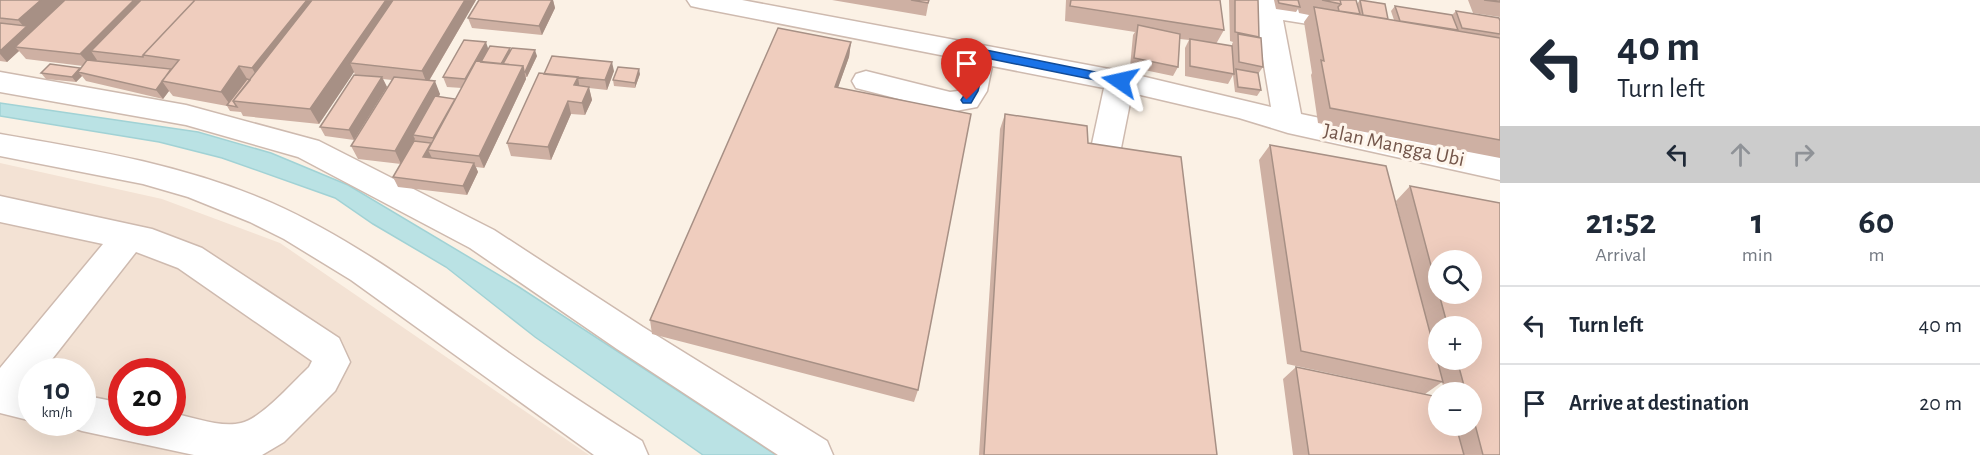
<!DOCTYPE html>
<html lang="en">
<head>
<meta charset="utf-8">
<style>
  body { margin:0; font-family:"Alegreya Sans",sans-serif; background:#f2f2f3; color:#1f2937; height:100vh; display:flex; flex-direction:column; font-size:22px; white-space:nowrap }
  * { box-sizing:border-box; margin:0 }
  p { font-size:20px; color:#747a83 }
  .icon { flex:none; width:33px; height:33px; fill:none; stroke:currentColor; stroke-width:2; stroke-linecap:round; stroke-linejoin:round }
  .map { position:relative; flex:1; overflow:hidden }
  .sheet { display:flex; flex-direction:column; background:#fff; width:480px }
  .sheet>* { flex:none }
  .banner { background:#fff; color:#1f2937; overflow:hidden }
  .controls { position:absolute; left:1428px; top:250px; display:grid; gap:12px }
  .controls a { display:grid; place-items:center; width:54px; height:54px; border-radius:50%; background:#fff; box-shadow:0 6px 24px #0002; font-size:30px }
  .speed { position:absolute; left:18px; top:358px; display:flex; gap:12px; font-size:30px; font-weight:700; text-align:center }
  .speed>* { display:grid; place-content:center; width:78px; height:78px; border-radius:50%; background:#fff; box-shadow:0 6px 24px #0002; line-height:1 }
  .speed small { font-size:15px; font-weight:400 }
  .speed .limit { border:9px solid #d22; background:#fff; color:#111 }
  .pin { position:absolute; display:grid; place-items:center; width:51px; height:51px; color:#fff; margin:-62px -26px; border-radius:50% 50% 50% 0; rotate:-45deg; box-shadow:0 0 6px #0007 }
  .pin .icon { rotate:45deg }
  .me { position:absolute; width:66px; margin:-33px; rotate:281deg; stroke-linejoin:round; filter:drop-shadow(0 0 4px #0008) }
  .turn { display:flex; align-items:center; gap:21px; height:126px; padding:0 18px; font-size:27px }
  .turn .icon { width:78px; height:78px; stroke-width:2.5 }
  .turn b { display:block; font-size:42px; line-height:51px }
  .lanes { display:flex; align-items:center; height:57px; padding:0 18px; background:#0003; justify-content:center; gap:30px; direction:ltr }
  .lanes .off { opacity:.35 }
  .eta { display:flex; justify-content:space-evenly; align-items:center; height:102px; text-align:center }
  .eta b { font-size:36px; font-weight:600; line-height:42px }
  ul { padding:0; list-style:none }
  li { display:flex; align-items:center; gap:18px; height:78px; padding:0 18px; border-top:2px solid #e0e1e3 }
  li div { flex:1 }
  li b { display:block; font-size:22px }
  li em { font-style:normal }
  main { display:flex; flex:1; min-height:0 }
  .map>svg:first-child { display:block }
  .residential { fill:#f3e2d4; fill-rule:evenodd }
  .water { fill:#bae2e4; stroke:#a1d2d5; stroke-width:1.5 }
  .lines { fill:none; stroke-linecap:round; stroke-linejoin:round }
  .minor-casing { stroke:#cebaaf; stroke-width:3 }
  .minor { fill:#fff; fill-rule:evenodd }
  .wall { fill:#ceb0a3; fill-rule:evenodd }
  .shaded-wall { fill:#a79085 }
  .building { fill:#efcdbe; stroke:#a79085; stroke-width:1.5 }
  .route { fill:#1a73e8; stroke:#114b97; stroke-width:1.5 }
  .labels { text-anchor:middle; dominant-baseline:central; stroke-width:6; stroke-linejoin:round; paint-order:stroke }
  .street-label { font-size:21px; fill:#73564b; stroke:#fef5eb }
</style>
</head>
<body>
<main>
<div class="map">
<svg width="1500" height="455" viewBox="0 0 1500 455">
  <rect width="100%" height="100%" fill="#fbf1e5"/>
  <path class="residential" d="M 0,163 L 162,199 L 280,243 L 589,455 L 0,455 ZM 32,372 L 82,372 L 82,423 L 32,423 ZM 122,372 L 172,372 L 172,423 L 122,423 Z"/>
  <path class="water" d="M 0,103 L 198,132 L 271,153 L 348,185 L 519,287 L 776,455 L 703,455 L 535,337 L 446,267 L 373,224 L 335,198 L 222,158 L 159,142 L 0,116 Z"/>
  <g class="lines">
    <g class="minor-casing">
      <path id="minor" d="M 687,0 L 742,0 L 1120,71 L 1271,107 L 1253,0 L 1279,0 L 1279,3 L 1352,15 L 1361,17 L 1365,23 L 1361,29 L 1352,31 L 1283,20 L 1301,114 L 1500,156 L 1500,180 L 1288,133 L 1239,118 L 1132,93 L 1120,153 L 1116,161 L 1105,164 L 1094,161 L 1090,153 L 1104,88 L 992,66 L 987,91 L 977,107 L 950,112 L 856,88 L 852,81 L 856,74 L 866,71 L 950,92 L 958,91 L 966,60 L 700,8 L 691,6 Z
        M 0,72 L 186,105 L 319,141 L 494,230 L 643,327 L 827,441 L 833,455 L 778,455 L 617,349 L 470,248 L 298,157 L 186,125 L 0,92 Z
        M 0,134 C 93,150 185,165 272,203 C 355,240 429,296 502,348 C 548,381 595,411 642,441 L 648,455 L 594,455 L 351,280 L 284,239 L 250,222 L 188,197 L 143,184 L 0,156 Z
        M 0,196 L 152,229 L 202,248 L 339,338 L 350,362 L 335,391 L 284,442 L 262,455 L 194,455 L 82,431 L 68,426 L 67,423 L 82,423 L 82,395 L 122,403 L 122,423 L 172,423 L 172,413 C 193,417 220,428 241,423 C 261,419 293,382 309,367 L 312,361 L 178,268 L 136,252 L 42,372 L 32,372 L 32,421 L 0,413 L 0,368 L 103,244 L 0,222 Z"/>
    </g>
    <use href="#minor" class="minor"/>
  </g>
  <path class="wall" d="M 0,0 L 476,0 L 429,81 L 440,94 L 439,97 L 455,99 L 455,100 L 462,88 L 447,87 L 443,77 L 488,49 L 510,50 L 537,56 L 527,77 L 526,77 L 526,79 L 484,168 L 476,167 L 478,172 L 467,195 L 398,187 L 393,177 L 401,164 L 358,159 L 351,146 L 392,80 L 383,79 L 387,87 L 354,140 L 325,136 L 320,127 L 355,75 L 354,72 L 319,124 L 243,116 L 241,112 L 230,111 L 227,106 L 173,96 L 169,91 L 163,99 L 86,81 L 82,76 L 76,82 L 46,79 L 41,73 L 80,68 L 83,66 L 26,59 L 19,51 L 7,62 L 0,61 Z
    M 479,0 L 553,0 L 555,8 L 542,35 L 472,28 L 468,18 Z
    M 832,0 L 929,0 L 926,16 Z
    M 1066,0 L 1220,0 L 1224,30 L 1216,44 L 1232,56 L 1232,44 L 1233,42 L 1230,41 L 1229,0 L 1258,0 L 1259,37 L 1259,38 L 1263,67 L 1258,74 L 1261,90 L 1257,96 L 1235,92 L 1233,75 L 1228,84 L 1185,76 L 1185,48 L 1189,40 L 1180,39 L 1178,67 L 1173,76 L 1130,67 L 1133,35 L 1135,32 L 1065,21 Z
    M 1274,0 L 1356,0 L 1357,4 L 1360,0 L 1388,19 L 1394,20 L 1391,11 L 1395,6 L 1452,15 L 1456,11 L 1500,21 L 1500,158 L 1318,123 L 1311,75 L 1312,73 L 1304,22 L 1309,15 L 1299,13 L 1298,9 L 1296,12 L 1276,9 Z
    M 1468,0 L 1500,0 L 1500,17 L 1473,13 Z
    M 851,42 L 849,57 L 838,87 L 918,390 L 914,402 L 652,334 L 650,320 Z
    M 614,71 L 607,90 L 589,88 L 592,100 L 585,115 L 571,114 L 551,160 L 511,156 L 507,143 L 545,74 Z
    M 640,74 L 635,88 L 614,86 L 613,80 Z
    M 1005,114 L 1088,143 L 1217,455 L 979,455 L 1000,129 Z
    M 1270,145 L 1386,166 L 1403,230 L 1396,201 L 1410,186 L 1500,203 L 1500,455 L 1293,455 L 1283,379 L 1296,367 L 1438,397 L 1438,426 L 1472,426 L 1472,393 L 1445,393 L 1442,382 L 1425,394 L 1287,364 L 1259,160 ZM 1438,261 L 1472,261 L 1472,294 L 1438,294 ZM 1438,327 L 1472,327 L 1472,360 L 1438,360 Z"/>
  <path class="shaded-wall" d="M 41,0 L 65,0 L 15,47 L 19,51 L 7,62 L 0,54 L 0,51 L 25,28 L 18,20 Z
    M 134,0 L 155,0 L 91,51 L 97,60 L 91,66 L 80,54 Z
    M 307,0 L 327,0 L 261,83 L 252,68 Z
    M 386,0 L 402,0 L 350,63 L 354,72 L 319,124 L 310,109 Z
    M 465,0 L 476,0 L 427,84 L 422,71 Z
    M 552,0 L 553,0 L 555,8 L 542,35 L 539,26 Z
    M 486,42 L 489,51 L 469,89 L 465,79 Z
    M 851,42 L 849,57 L 833,102 L 835,87 Z
    M 510,48 L 511,53 L 501,69 L 499,69 Z
    M 535,50 L 537,56 L 527,77 L 525,72 Z
    M 612,62 L 614,71 L 607,90 L 605,80 Z
    M 239,66 L 249,82 L 233,101 L 231,106 L 221,92 Z
    M 523,66 L 526,79 L 484,168 L 479,156 Z
    M 80,68 L 78,72 L 82,76 L 76,82 L 72,77 Z
    M 639,69 L 640,74 L 635,88 L 635,83 Z
    M 382,77 L 387,87 L 354,140 L 349,130 Z
    M 578,77 L 580,90 L 574,85 Z
    M 162,81 L 169,91 L 163,99 L 156,90 Z
    M 435,81 L 440,94 L 417,136 L 413,135 L 415,139 L 401,164 L 395,151 Z
    M 589,87 L 592,100 L 585,115 L 582,103 Z
    M 455,99 L 458,108 L 437,147 L 433,138 Z
    M 568,101 L 571,114 L 551,160 L 548,147 Z
    M 431,143 L 434,151 L 428,150 L 432,158 L 423,157 Z
    M 474,163 L 478,172 L 467,195 L 463,186 Z"/>
  <path class="building" d="M 0,0 L 41,0 L 18,20 L 0,18 Z
    M 65,0 L 134,0 L 80,54 L 15,47 Z
    M 141,0 L 195,0 L 143,55 L 143,57 L 91,51 Z
    M 195,0 L 307,0 L 252,68 L 239,66 L 221,92 L 162,81 L 179,60 L 143,55 Z
    M 312,0 L 386,0 L 310,109 L 233,101 Z
    M 393,0 L 465,0 L 422,71 L 350,63 Z
    M 479,0 L 552,0 L 539,26 L 468,18 Z
    M 911,0 L 929,0 L 928,3 Z
    M 1071,0 L 1220,0 L 1224,30 L 1070,6 Z
    M 1235,0 L 1258,0 L 1259,37 L 1235,32 Z
    M 1278,0 L 1298,0 L 1300,7 L 1279,3 Z
    M 1322,0 L 1340,0 L 1341,4 Z
    M 1340,0 L 1356,0 L 1360,14 L 1339,11 L 1338,7 L 1341,4 Z
    M 1360,0 L 1385,4 L 1388,19 L 1363,15 Z
    M 1484,0 L 1500,0 L 1500,2 Z
    M 1395,6 L 1452,15 L 1458,30 L 1400,21 Z
    M 1314,7 L 1500,38 L 1500,140 L 1330,108 L 1321,60 L 1324,61 Z
    M 1456,11 L 1499,18 L 1500,21 L 1500,34 L 1462,28 Z
    M 0,23 L 27,26 L 0,51 Z
    M 1138,25 L 1180,34 L 1178,67 L 1134,58 Z
    M 778,28 L 851,42 L 835,87 L 971,114 L 918,390 L 650,320 Z
    M 1238,34 L 1261,38 L 1263,67 L 1239,62 Z
    M 1190,39 L 1232,46 L 1234,74 L 1190,66 Z
    M 464,40 L 486,42 L 465,79 L 443,77 Z
    M 490,46 L 510,48 L 501,64 L 481,62 Z
    M 512,48 L 535,50 L 525,72 L 524,72 L 523,66 L 503,64 Z
    M 552,56 L 612,62 L 605,80 L 544,74 Z
    M 87,60 L 171,69 L 156,90 L 78,72 Z
    M 476,61 L 523,66 L 479,156 L 428,150 Z
    M 50,64 L 80,68 L 72,77 L 41,73 Z
    M 618,67 L 639,69 L 635,83 L 613,80 Z
    M 1236,69 L 1258,73 L 1261,90 L 1238,87 Z
    M 539,73 L 578,77 L 574,85 L 589,87 L 582,103 L 568,101 L 548,147 L 507,143 Z
    M 354,75 L 382,77 L 349,130 L 320,127 Z
    M 394,77 L 435,81 L 395,151 L 351,146 Z
    M 247,79 L 250,80 L 233,101 L 237,107 L 227,105 Z
    M 435,96 L 455,99 L 433,138 L 413,135 Z
    M 1005,114 L 1087,126 L 1088,143 L 1181,157 L 1217,455 L 984,455 Z
    M 414,141 L 431,143 L 423,157 L 474,163 L 463,186 L 393,177 Z
    M 1270,145 L 1386,166 L 1443,382 L 1301,351 Z
    M 1410,186 L 1500,203 L 1500,455 L 1483,455 L 1472,413 L 1472,393 L 1466,393 L 1457,360 L 1472,360 L 1472,327 L 1448,327 L 1439,294 L 1472,294 L 1472,261 L 1438,261 L 1438,292 Z
    M 1296,367 L 1438,397 L 1438,426 L 1456,426 L 1464,455 L 1309,455 Z"/>
  <path class="route" d="M 981,49 L 1120,77 L 1126,81 L 1120,85 L 986,58 L 978,91 L 971,103 L 963,103 L 961,100 L 967,91 L 975,53 Z"/>
  <g class="labels">
    <g class="street-label">
      <text transform="translate(1394 145) rotate(12)">Jalan Mangga Ubi</text>
    </g>
  </g>
</svg>
<div class="controls">
<a><svg class="icon" aria-label="search" viewBox="0 0 24 24"><circle cx="10" cy="10" r="6"/><path d="M15 15l6 6"/></svg></a>
<a>+</a>
<a>−</a>
</div>
<div class="speed"><div>10<small>km/h</small></div><div class="limit">20</div></div>
<div class="pin" style="left:967px;top:100px;background:#d93025"><svg class="icon" aria-label="arrive" viewBox="0 0 24 24"><path d="M6 21V4h12l-3 4 3 4H6"/></svg></div>
<svg class="me" style="left:1120px;top:81px" viewBox="-20 -20 40 40"><path d="M0-17L14 15 0 8-14 15z" fill="#1a73e8" stroke="#fff" stroke-width="4"/></svg>
</div>
<section class="sheet">
<div class="banner">
<div class="turn"><svg class="icon" aria-label="left" viewBox="0 0 24 24"><path d="M17 20v-9H6M10 6l-5 5 5 5"/></svg><div><b>40 m</b>Turn left</div></div>
<div class="lanes"><svg class="icon" aria-label="left" viewBox="0 0 24 24"><path d="M17 20v-9H6M10 6l-5 5 5 5"/></svg><svg class="icon off" aria-label="ahead" viewBox="0 0 24 24"><path d="M12 20V5M6 11l6-6 6 6"/></svg><svg class="icon off" aria-label="right" viewBox="0 0 24 24"><path d="M7 20v-9h11M14 6l5 5-5 5"/></svg></div>
</div>
<div class="eta">
<div><b>21:52</b><p>Arrival</p></div>
<div><b>1</b><p>min</p></div>
<div><b>60</b><p>m</p></div>
</div>
<ul>
<li><svg class="icon" aria-label="left" viewBox="0 0 24 24"><path d="M17 20v-9H6M10 6l-5 5 5 5"/></svg><div><b>Turn left</b></div><em>40 m</em></li>
<li><svg class="icon" aria-label="arrive" viewBox="0 0 24 24"><path d="M6 21V4h12l-3 4 3 4H6"/></svg><div><b>Arrive at destination</b></div><em>20 m</em></li>
</ul>
</section>
</main>
</body>
</html>
